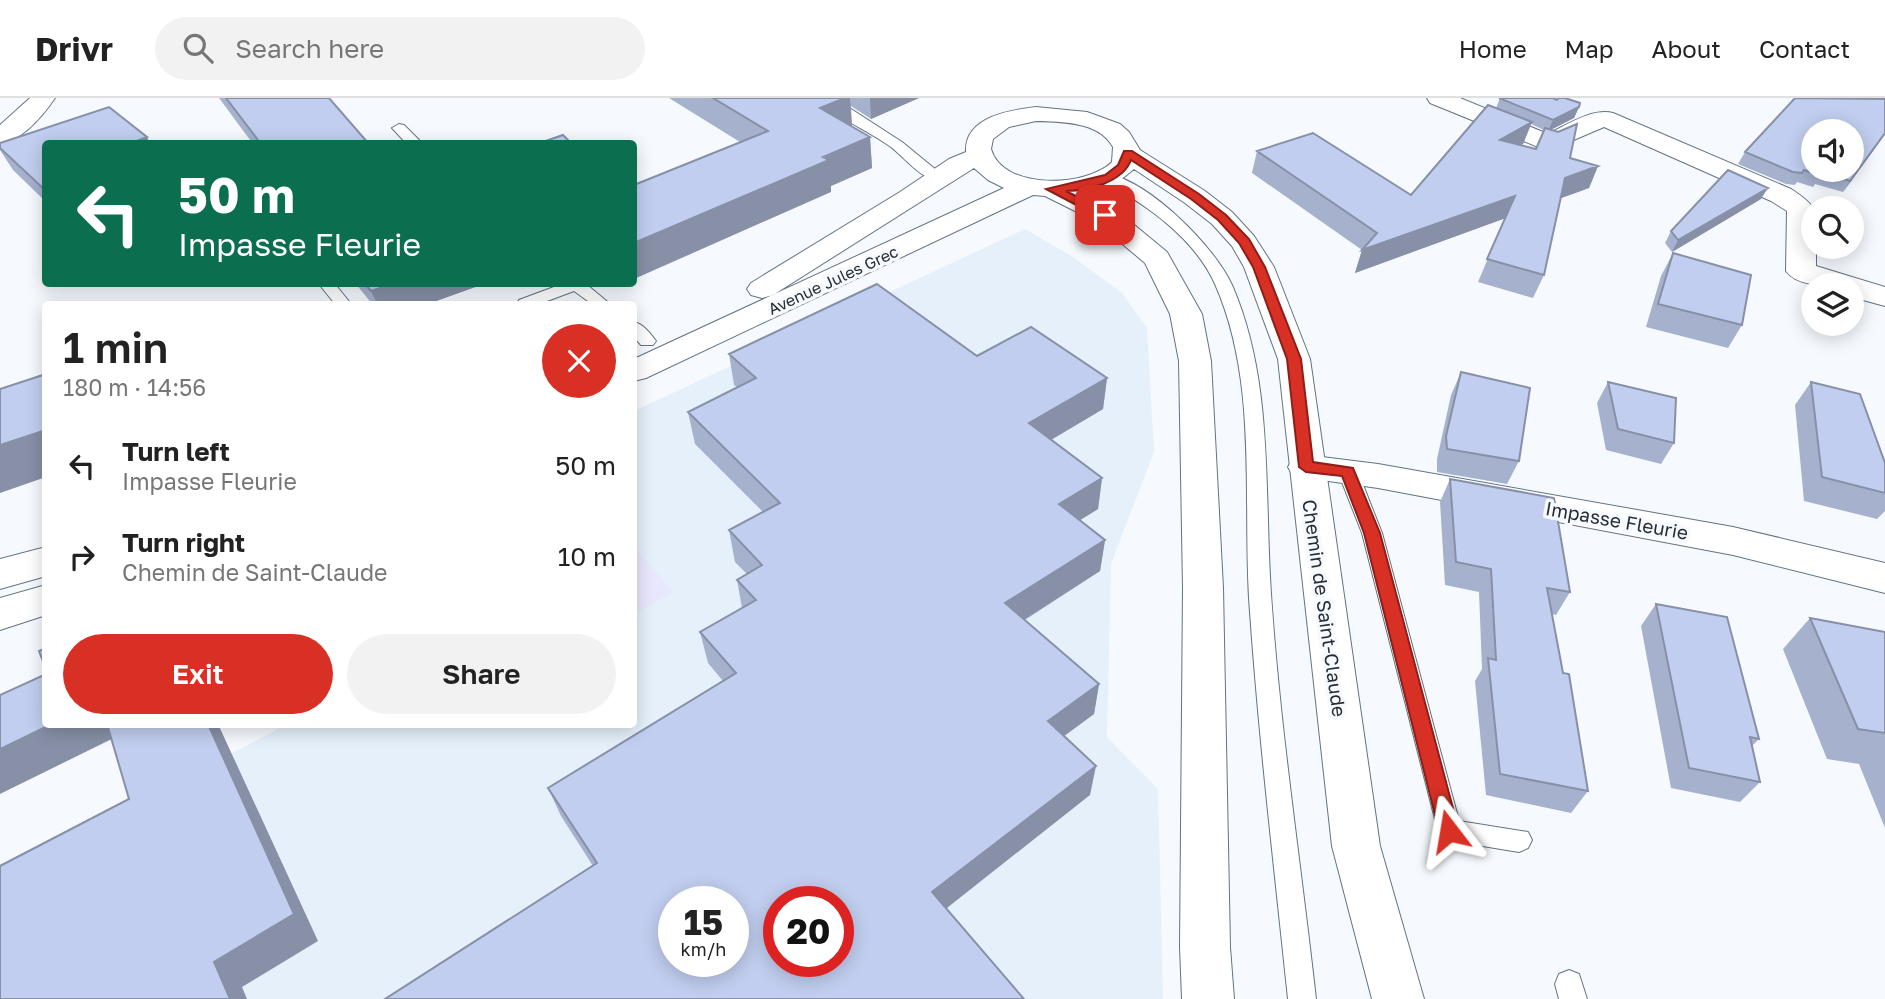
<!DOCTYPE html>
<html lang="en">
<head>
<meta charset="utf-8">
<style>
  body { margin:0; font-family:"Golos Text",sans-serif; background:#f2f2f2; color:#222; height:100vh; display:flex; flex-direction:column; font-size:26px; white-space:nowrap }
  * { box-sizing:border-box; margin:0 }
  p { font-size:23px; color:#767676 }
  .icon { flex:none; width:38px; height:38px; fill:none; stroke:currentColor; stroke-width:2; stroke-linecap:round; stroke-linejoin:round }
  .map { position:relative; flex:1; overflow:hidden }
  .details { position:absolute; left:42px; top:203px; width:595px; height:427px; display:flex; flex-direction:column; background:#fff; border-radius:7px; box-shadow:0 4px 18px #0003 }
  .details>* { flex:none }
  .top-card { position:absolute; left:42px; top:42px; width:595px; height:147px; border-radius:7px; box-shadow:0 4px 18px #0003; background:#0b6e4f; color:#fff; overflow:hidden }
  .buttons { position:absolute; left:1801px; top:21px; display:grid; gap:14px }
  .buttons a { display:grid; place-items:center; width:63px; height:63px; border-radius:50%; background:#fff; box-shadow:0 4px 18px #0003; font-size:35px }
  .speed { position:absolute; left:658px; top:788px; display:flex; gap:14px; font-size:35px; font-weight:700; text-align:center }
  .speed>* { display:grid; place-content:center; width:91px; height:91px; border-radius:50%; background:#fff; box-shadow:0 4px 18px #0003; line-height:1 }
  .speed small { font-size:18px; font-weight:400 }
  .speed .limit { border:10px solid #d22; background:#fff; color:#111 }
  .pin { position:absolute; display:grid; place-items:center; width:60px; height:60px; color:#fff; margin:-30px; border-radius:14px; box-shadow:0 4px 10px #0006 }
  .me { position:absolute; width:77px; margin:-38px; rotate:346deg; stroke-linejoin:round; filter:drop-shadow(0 0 5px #0008) }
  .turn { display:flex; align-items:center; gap:24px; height:147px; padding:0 21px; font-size:32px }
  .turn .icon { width:91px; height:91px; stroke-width:2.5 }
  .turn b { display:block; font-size:49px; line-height:60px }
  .round { display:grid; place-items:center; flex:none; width:74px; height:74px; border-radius:37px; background:#f2f2f2 }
  .head { display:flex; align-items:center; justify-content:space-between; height:119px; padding:0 21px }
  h1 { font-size:42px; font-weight:600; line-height:52px }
  .button { display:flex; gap:14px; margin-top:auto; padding:14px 21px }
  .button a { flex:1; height:80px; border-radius:42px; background:#d93025; color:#fff; font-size:28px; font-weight:600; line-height:80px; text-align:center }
  .button a+a { background:#f2f2f2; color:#222 }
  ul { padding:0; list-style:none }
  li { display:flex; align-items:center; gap:21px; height:91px; padding:0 21px }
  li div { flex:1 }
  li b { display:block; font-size:26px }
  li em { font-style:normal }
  header { display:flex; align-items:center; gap:42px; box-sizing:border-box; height:98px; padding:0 35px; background:#fff; border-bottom:2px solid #e0e0e0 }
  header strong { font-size:33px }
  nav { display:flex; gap:38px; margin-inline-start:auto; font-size:24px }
  .search { width:490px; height:63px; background:#f2f2f2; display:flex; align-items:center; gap:18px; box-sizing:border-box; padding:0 24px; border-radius:38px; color:#767676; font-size:26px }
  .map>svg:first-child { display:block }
  .built { fill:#e5f0fa; fill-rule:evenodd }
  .green { fill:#e9e7fe }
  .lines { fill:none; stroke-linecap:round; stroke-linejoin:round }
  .service-casing { stroke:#617385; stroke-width:2 }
  .minor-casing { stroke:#617385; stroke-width:2 }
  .tertiary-casing { stroke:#617385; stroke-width:2 }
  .service { fill:#fff; fill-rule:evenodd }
  .minor { fill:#fff; fill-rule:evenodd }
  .tertiary { fill:#fff; fill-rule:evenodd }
  .wall { fill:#a6b1ce; fill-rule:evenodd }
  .shaded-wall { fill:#8790a7 }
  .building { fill:#c1ceef; stroke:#8790a7; stroke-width:2; fill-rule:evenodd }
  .route { fill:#d93025; stroke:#8d1f18; stroke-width:2 }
  .labels { text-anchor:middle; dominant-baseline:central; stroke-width:7; stroke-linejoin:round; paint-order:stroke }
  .far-street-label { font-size:16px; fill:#252d35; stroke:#f6fafe }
  .street-label { font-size:19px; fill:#252d35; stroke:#f6fafe }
</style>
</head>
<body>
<header>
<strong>Drivr</strong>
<div class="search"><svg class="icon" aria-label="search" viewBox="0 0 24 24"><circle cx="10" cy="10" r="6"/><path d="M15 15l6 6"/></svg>Search here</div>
<nav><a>Home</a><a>Map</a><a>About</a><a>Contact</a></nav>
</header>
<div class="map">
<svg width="1885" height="901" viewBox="0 0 1885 901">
  <rect width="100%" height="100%" fill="#f6fafe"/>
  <path class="built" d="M 1025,131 L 1073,159 L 1122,195 L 1147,230 L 1154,354 L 1111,466 L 1107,639 L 1158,691 L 1163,901 L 0,901 L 0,776 L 278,631 L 276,627 L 634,626 L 634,313 ZM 674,803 L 733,803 L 733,863 L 674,863 ZM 779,803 L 838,803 L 838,863 L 779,863 Z"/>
  <path class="green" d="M 634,448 L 673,494 L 634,516 Z"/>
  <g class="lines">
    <g class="service-casing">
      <path id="service" d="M 818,0 L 834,0 L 902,44 L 946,80 L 939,84 C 919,79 906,61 891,49 C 868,32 837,21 818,0 Z
        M 399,26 L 404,27 L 423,46 L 407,46 L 392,30 Z
        M 1109,76 C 1152,86 1214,148 1232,187 C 1274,283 1264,393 1271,496 C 1280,631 1301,766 1316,901 L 1288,901 C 1274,767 1258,634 1249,500 C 1243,397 1258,283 1215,186 C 1193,138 1147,108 1104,83 L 1102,80 Z
        M 319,186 L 335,186 L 351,206 L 335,206 Z
        M 562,186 L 586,186 L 610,206 L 592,206 L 574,193 L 539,206 L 517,206 L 519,202 Z
        M 634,224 C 643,226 650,235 656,243 L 653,247 L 641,247 L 634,239 Z
        M 1348,367 L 1355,369 L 1358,374 L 1382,435 L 1459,723 L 1528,734 L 1532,742 L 1528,750 L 1519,754 L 1440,741 L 1362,435 L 1338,374 L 1341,369 Z
        M 1569,872 L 1579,876 L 1587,901 L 1559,901 L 1555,886 L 1559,876 Z"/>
    </g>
    <g class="minor-casing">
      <path id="minor" d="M 30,0 L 55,0 C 42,19 23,41 0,47 L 0,27 Z
        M 1427,0 L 1460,0 L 1548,36 C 1567,27 1592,10 1613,15 L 1791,91 C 1823,112 1813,112 1813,149 L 1816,149 L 1816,168 L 1885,189 L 1885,208 L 1852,199 L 1852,187 C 1832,187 1799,191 1786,173 L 1787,113 L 1771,103 L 1604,29 L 1548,53 L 1430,5 Z
        M 1306,357 L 1378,366 L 1733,429 L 1885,465 L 1885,495 L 1733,457 L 1378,390 L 1293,378 L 1288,369 L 1293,360 Z"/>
    </g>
    <g class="tertiary-casing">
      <path id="tertiary" d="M 1036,9 L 1087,14 L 1120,26 L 1129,34 L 1140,52 L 1205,93 L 1232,114 L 1254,138 L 1274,169 L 1310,261 L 1380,748 L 1424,901 L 1372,901 L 1332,748 L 1278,261 L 1244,169 L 1232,148 L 1212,126 L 1185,105 L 1134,71 L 1114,87 L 1084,96 L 1115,111 L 1167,154 L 1202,216 L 1211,263 L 1223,490 L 1230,849 L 1234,901 L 1182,901 L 1180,849 L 1183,490 L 1179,263 L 1170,216 L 1145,165 L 1095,123 L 1045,98 L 1033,97 L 646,280 L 634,283 L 634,261 L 1004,90 L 988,82 L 974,70 L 773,197 L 762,200 L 751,197 L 747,191 L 751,185 L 900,94 L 949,61 L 966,54 C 964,19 1010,12 1036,9 ZM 1036,23 C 1061,24 1099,23 1113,49 L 1112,64 C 1087,89 1003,93 991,51 L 993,41 L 1009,29 Z
        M 46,449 L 46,478 L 0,491 L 0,461 Z
        M 46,487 L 46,517 L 0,532 L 0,500 Z"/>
    </g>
    <use href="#service" class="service"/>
    <use href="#minor" class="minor"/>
    <use href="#tertiary" class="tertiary"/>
  </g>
  <path class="wall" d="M 219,0 L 329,0 L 369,46 L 253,46 Z
    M 669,0 L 919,0 L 871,21 L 851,8 L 852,29 L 870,39 L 872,70 L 831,88 L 831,94 L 740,44 Z
    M 1500,0 L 1579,9 L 1574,20 L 1551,32 L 1570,60 L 1598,68 L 1589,90 L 1561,100 L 1544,177 L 1533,200 L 1478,184 L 1505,120 L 1355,175 L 1362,152 L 1252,75 L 1257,53 L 1411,97 L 1496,10 ZM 1531,26 L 1544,32 L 1536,51 L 1521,47 L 1523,46 Z
    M 1885,36 L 1843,94 L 1815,86 L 1813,89 L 1797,84 L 1795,87 L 1786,86 L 1738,66 L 1745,54 Z
    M 0,45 L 46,46 L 46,104 L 13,72 L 0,52 Z
    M 1761,101 L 1672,154 L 1665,145 L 1671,133 Z
    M 1673,155 L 1742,227 L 1728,250 L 1646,229 L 1661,178 Z
    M 356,186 L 478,186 L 478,188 L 428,206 L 372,206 Z
    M 729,256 L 977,258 L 1107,280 L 1103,311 L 1051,342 L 1102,380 L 1098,411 L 1080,422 L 1105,442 L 1100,473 L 1025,522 L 1099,586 L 1094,616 L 1064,638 L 1090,697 L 593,768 L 561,718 L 548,690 L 723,583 L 708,565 L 700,534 L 742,510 L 737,482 L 747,476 L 735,464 L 729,432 L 763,414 L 695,346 L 688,314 L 737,289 L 734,287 Z
    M 1461,274 L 1519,363 L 1507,386 L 1437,374 L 1437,361 L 1451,297 Z
    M 1608,284 L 1674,345 L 1661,366 L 1606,352 L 1597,305 Z
    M 1811,284 L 1885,365 L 1885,413 L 1877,421 L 1804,403 L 1795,307 Z
    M 1450,381 L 1570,494 L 1556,517 L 1552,516 L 1563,575 L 1588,693 L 1571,715 L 1486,697 L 1475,583 L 1482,571 L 1479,494 L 1445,487 L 1440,404 Z
    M 1656,506 L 1759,641 L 1752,648 L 1760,684 L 1740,704 L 1671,690 L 1641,528 Z
    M 1810,520 L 1885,534 L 1885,730 L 1859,666 L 1827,661 L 1783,551 Z"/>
  <path class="shaded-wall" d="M 845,0 L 850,0 L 852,29 L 820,10 Z
    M 870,0 L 919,0 L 871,21 Z
    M 1579,9 L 1574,20 L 1548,33 L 1553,22 Z
    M 1532,24 L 1523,46 L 1492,63 L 1500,42 Z
    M 1885,35 L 1885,36 L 1843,94 L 1850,83 Z
    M 147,39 L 150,46 L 129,46 Z
    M 870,39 L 872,70 L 831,88 L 831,94 L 634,181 L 634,145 L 823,59 Z
    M 1598,68 L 1589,90 L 1556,102 L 1565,80 Z
    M 1768,90 L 1761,101 L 1672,154 L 1678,142 Z
    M 1515,98 L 1506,120 L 1355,175 L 1362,152 Z
    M 392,186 L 478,186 L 478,188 L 428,206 L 377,206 L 371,193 Z
    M 1107,280 L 1103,311 L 1027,356 L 1029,325 Z
    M 46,332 L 46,379 L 0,395 L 0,347 Z
    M 1102,380 L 1098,411 L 1056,437 L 1059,406 Z
    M 1105,442 L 1100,473 L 1003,535 L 1005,505 Z
    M 1099,586 L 1094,616 L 1045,652 L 1048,623 Z
    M 52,626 L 122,626 L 128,633 L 0,696 L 0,651 Z
    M 208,626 L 218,626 L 318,843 L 242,889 L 247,901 L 230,901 L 214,864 Z
    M 1096,668 L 1090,697 L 933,821 L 932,794 Z"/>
  <path class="building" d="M 226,0 L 329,0 L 369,46 L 261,46 Z
    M 713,0 L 845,0 L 820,10 L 870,39 L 823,59 L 829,62 L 634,145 L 634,87 L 768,33 Z
    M 1499,0 L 1553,0 L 1557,2 L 1558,0 L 1565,0 L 1580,5 L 1579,9 L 1553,22 Z
    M 1795,0 L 1885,1 L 1885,35 L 1850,83 L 1822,74 L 1820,77 L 1804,72 L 1802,75 L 1793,74 L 1745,54 ZM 1813,33 L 1852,33 L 1852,72 L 1813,72 Z
    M 1488,7 L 1532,24 L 1500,42 L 1536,51 L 1545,30 L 1558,34 L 1577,26 L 1570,60 L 1598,68 L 1565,80 L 1544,177 L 1487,161 L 1515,98 L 1362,152 L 1377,135 L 1257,53 L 1313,35 L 1411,97 Z
    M 109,9 L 147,39 L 129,46 L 46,46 L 46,93 L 0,50 L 0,45 Z
    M 563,37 L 572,46 L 537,46 Z
    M 1728,72 L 1768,90 L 1678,142 L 1671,133 Z
    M 1673,155 L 1751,177 L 1742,227 L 1658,206 Z
    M 365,186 L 392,186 L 371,193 Z
    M 877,186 L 977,258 L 1031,229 L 1107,280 L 1029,325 L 1102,380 L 1059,406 L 1105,442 L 1005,505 L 1099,586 L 1048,623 L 1096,668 L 932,794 L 1024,901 L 385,901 L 597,765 L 548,690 L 736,575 L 700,534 L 756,502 L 737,482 L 762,467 L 729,432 L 780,405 L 688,314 L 756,280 L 729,256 ZM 674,803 L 733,803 L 733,863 L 674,863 ZM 779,803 L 838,803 L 838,863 L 779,863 Z
    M 1461,274 L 1530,290 L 1519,363 L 1447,351 L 1446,338 Z
    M 46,276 L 46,332 L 0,347 L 0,291 Z
    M 1608,284 L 1676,300 L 1674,345 L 1618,331 Z
    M 1811,284 L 1860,296 L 1885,365 L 1885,395 L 1822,379 Z
    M 1450,381 L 1554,400 L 1570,494 L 1547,490 L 1563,575 L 1569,576 L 1588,693 L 1500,676 L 1488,560 L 1496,562 L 1491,471 L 1456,464 Z
    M 1656,506 L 1727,519 L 1759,641 L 1750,639 L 1760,684 L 1689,670 Z
    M 1810,520 L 1885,534 L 1885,635 L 1858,631 Z
    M 46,550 L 46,571 L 39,553 Z
    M 46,576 L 46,626 L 52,626 L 0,651 L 0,597 Z
    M 107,626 L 208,626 L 294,816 L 214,864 L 230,901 L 0,901 L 0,768 L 129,701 Z"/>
  <path class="route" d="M 1124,53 L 1132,53 L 1199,96 L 1226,117 L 1249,141 L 1265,169 L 1301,261 L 1313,364 L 1353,370 L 1380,435 L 1459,733 L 1456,739 L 1449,742 L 1442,739 L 1439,733 L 1364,435 L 1342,378 L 1306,374 L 1299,369 L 1287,261 L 1253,169 L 1239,145 L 1218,122 L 1191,101 L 1131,62 C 1123,84 1088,93 1066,93 L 1109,115 L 1109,120 L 1101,120 L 1046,91 L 1105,77 L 1118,67 Z"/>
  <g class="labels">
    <g class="far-street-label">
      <text transform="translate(833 182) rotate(-25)">Avenue Jules Grec</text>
    </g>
    <g class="street-label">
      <text transform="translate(1617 422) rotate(10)">Impasse Fleurie</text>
      <text transform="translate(1325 510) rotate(82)">Chemin de Saint-Claude</text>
    </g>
  </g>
</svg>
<div class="buttons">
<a><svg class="icon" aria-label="sound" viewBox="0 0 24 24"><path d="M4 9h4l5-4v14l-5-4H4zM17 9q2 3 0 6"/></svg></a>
<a><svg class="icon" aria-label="search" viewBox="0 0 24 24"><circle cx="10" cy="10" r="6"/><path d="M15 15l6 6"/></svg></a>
<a><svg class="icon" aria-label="layers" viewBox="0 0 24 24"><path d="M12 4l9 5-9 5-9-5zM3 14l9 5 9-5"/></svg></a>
</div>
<div class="speed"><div>15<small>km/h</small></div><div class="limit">20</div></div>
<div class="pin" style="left:1105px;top:117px;background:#d93025"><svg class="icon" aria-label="arrive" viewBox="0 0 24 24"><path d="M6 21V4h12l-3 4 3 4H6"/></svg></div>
<svg class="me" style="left:1449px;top:733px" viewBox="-20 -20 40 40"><path d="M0-17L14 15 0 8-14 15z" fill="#d93025" stroke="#fff" stroke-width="4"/></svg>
<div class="top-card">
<div class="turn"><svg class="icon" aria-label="left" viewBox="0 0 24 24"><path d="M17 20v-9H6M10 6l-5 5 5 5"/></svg><div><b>50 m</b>Impasse Fleurie</div></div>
</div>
<section class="details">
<div class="head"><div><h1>1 min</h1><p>180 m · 14:56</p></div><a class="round" style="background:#d93025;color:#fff"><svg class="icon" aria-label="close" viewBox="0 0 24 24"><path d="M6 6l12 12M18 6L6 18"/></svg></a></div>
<ul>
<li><svg class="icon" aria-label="left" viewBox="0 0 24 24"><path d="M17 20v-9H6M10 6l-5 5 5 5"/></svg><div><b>Turn left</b><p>Impasse Fleurie</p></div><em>50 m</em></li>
<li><svg class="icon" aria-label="right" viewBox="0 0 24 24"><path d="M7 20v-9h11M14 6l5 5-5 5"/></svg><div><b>Turn right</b><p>Chemin de Saint-Claude</p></div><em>10 m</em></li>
</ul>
<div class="button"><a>Exit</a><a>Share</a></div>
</section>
</div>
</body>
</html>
